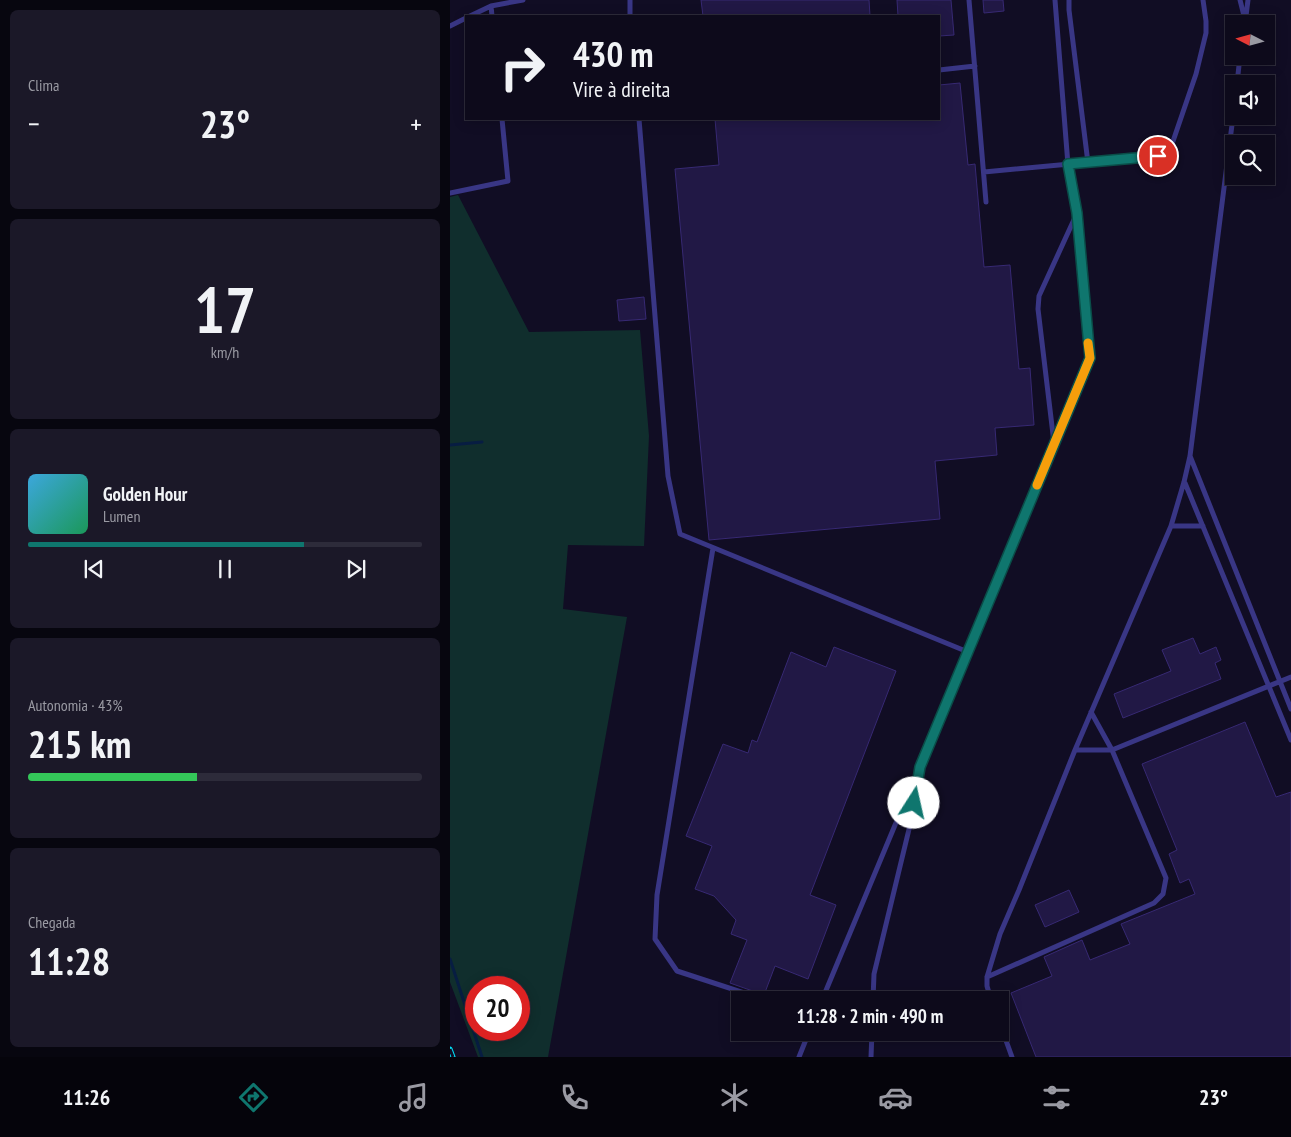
<!DOCTYPE html>
<html lang="pt">
<meta charset="utf-8">
<style>
body{margin:0;font-family:"PT Sans Narrow",sans-serif;background:#1b1828;color:#f1f3f6;height:100vh;display:flex;flex-direction:column;font-size:19px;white-space:nowrap}
*{box-sizing:border-box;margin:0}
p{font-size:16px;color:#9a9aa3}
.icon{flex:none;width:28px;height:28px;fill:none;stroke:currentColor;stroke-width:2;stroke-linecap:round;stroke-linejoin:round}
.map{position:relative;flex:1;overflow:hidden}
.sheet{display:flex;flex-direction:column;gap:10px;padding:10px;background:#07060f;width:450px}
.sheet>*{flex:none}
.banner{position:absolute;left:15px;top:15px;width:475px;height:105px;border-radius:0px;box-shadow:0 2px 12px #0003,0 0 0 1px #2d2b3a;background:#0d0a1b;color:#f1f3f6;overflow:hidden}
.needle{width:32px;rotate:276deg}
.tools{position:absolute;left:775px;top:15px;display:grid;gap:10px}
.tools a{display:grid;place-items:center;width:50px;height:50px;border-radius:0px;background:#0d0a1b;box-shadow:0 2px 12px #0003,0 0 0 1px #2d2b3a;font-size:25px}
.speed{position:absolute;left:15px;top:976px;display:flex;gap:10px;font-size:25px;font-weight:700;text-align:center}
.speed>*{display:grid;place-content:center;width:65px;height:65px;border-radius:50%;background:#0d0a1b;box-shadow:0 2px 12px #0003,0 0 0 1px #2d2b3a;line-height:1}
.speed .limit{border:8px solid #d22;background:#fff;color:#111}
.pin{position:absolute;display:grid;place-items:center;width:42px;height:42px;color:#fff;margin:-21px;border:2px solid #fff;border-radius:50%;box-shadow:0 1px 5px #0007}
.me{position:absolute;width:55px;margin:-28px;rotate:10deg;stroke-linejoin:round;filter:drop-shadow(0 0 4px #0008)}
.turn{display:flex;align-items:center;gap:18px;height:105px;padding:0 25px;font-size:22px}
.turn .icon{width:65px;height:65px;stroke-width:2.5}
.turn b{display:block;font-size:35px;line-height:42px}
.big{font-size:38px;font-weight:700;line-height:1.1}
.sheet .card{flex:1;display:flex;flex-direction:column;justify-content:center;gap:8px;min-width:0;padding:0 18px;border-radius:8px;background:#1b1828}
.sheet .dial{align-items:center;gap:0}
.dial b{font-size:65px;line-height:1}
.song{display:flex;align-items:center;gap:15px}
.cover{width:60px;height:60px;border-radius:8px;background:linear-gradient(135deg,hsl(200 70% 55%),hsl(150 70% 35%))}
.played{height:5px;border-radius:2px;background:linear-gradient(90deg,#0f766e 70%,#2d2b3a 70%)}
.keys{display:flex;justify-content:space-around;direction:ltr}
.heat{display:flex;justify-content:space-between;align-items:center;font-size:28px;direction:ltr}
.charge{height:8px;border-radius:4px;background:linear-gradient(90deg,#34c759 43%,#2d2b3a 0)}
.trip{position:absolute;left:281px;top:991px;width:278px;height:50px;border-radius:0px;background:#0d0a1b;box-shadow:0 2px 12px #0003,0 0 0 1px #2d2b3a;font-weight:700;line-height:50px;text-align:center}
.dock{display:flex;height:80px;justify-content:space-around;align-items:center;background:#05040b;color:#9a9aa3}
.dock .icon{width:35px;height:35px}
.dock .active{color:#0f766e}
.dock b{font-size:22px;color:#f1f3f6}
main{display:flex;flex:1;min-height:0}
.map>svg:first-child{display:block}
</style>
<main>
<section class="sheet">
<div class="card"><p>Clima</p>
<div class="heat"><a>−</a><b class="big">23°</b><a>+</a></div>
</div>
<div class="card dial"><b>17</b><p>km/h</p></div>
<div class="card">
<div class="song"><i class="cover"></i><div><b>Golden Hour</b><p>Lumen</p></div></div>
<div class="played"></div>
<div class="keys"><svg class="icon" aria-label="previous" viewBox="0 0 24 24"><path d="M18 5L8 12l10 7zM5 5v14"/></svg><svg class="icon" aria-label="pause" viewBox="0 0 24 24"><path d="M8 5v14M16 5v14"/></svg><svg class="icon" aria-label="next" viewBox="0 0 24 24"><path d="M6 5l10 7-10 7zM19 5v14"/></svg></div>
</div>
<div class="card"><p>Autonomia · 43%</p><b class="big">215 km</b><div class="charge"></div></div>
<div class="card"><p>Chegada</p><b class="big">11:28</b></div>
</section>
<div class="map">
<svg width="841" height="1057" viewBox="0 0 841 1057">
<rect width="100%" height="100%" fill="#110d24"/>
<path fill="#102e2d" fill-rule="evenodd" d="M8,195L79,332L190,330L199,436L194,546L118,545L113,609L177,617L98,1057H28L0,982V197ZM26,988H69V1030H26Z"/>
<g fill="none" stroke-linecap="round" stroke-linejoin="round">
<path stroke="#071d42" stroke-width="3" d="M0,445L32,442
M0,959L32,1057"/>
</g>
<path fill="#211845" stroke="#372973" d="M251,0H419L420,16H253Z
M447,0H501L504,35L489,36V16H448Z
M533,0H553L554,11L534,13Z
M510,83L518,165L525,164L534,267L560,265L569,369L580,368L584,425L545,428L547,455L485,461L490,519L259,540L225,169L269,165L265,119H489V85Z
M194,297L196,319L169,321L167,300Z
M743,638L750,654L766,647L771,660L765,663L771,679L673,718L664,694L721,671L712,650Z
M384,647L446,671L360,895L386,905L358,979L325,966L314,995L280,983L297,940L281,934L286,920L264,896L245,889L262,846L236,836L273,744L298,753L302,740L307,742L341,652L376,667Z
M795,722L826,797L841,792V1057H586L561,993L602,976L594,957L632,940L640,960L680,944L671,924L745,894L739,879L730,883L719,854L727,850L692,764Z
M619,890L629,912L595,927L585,905Z"/>
<g fill="none" stroke-linecap="round" stroke-linejoin="round">
<path stroke="#393685" stroke-width="5" d="M180,0V16
M519,0L536,202
M619,0V10L638,163
M790,0L794,16
M41,6L42,16
M20,16L41,6L73,0
M795,24L798,0
M0,26L16,18
M489,70L525,66
M787,84L790,56
M189,119L218,476L230,534L518,652
M534,172L717,155L720,150L746,74L756,33V21L753,0
M0,193L58,181L52,119
M604,443L588,309L589,296L627,213
M740,456L841,709
M735,483L841,740
M721,526H753
M263,548L207,895L205,939L227,971L316,1000
M625,750H662L841,677
M537,977L704,903L713,894L716,878L662,750L641,712
M372,1000L640,358L627,213L618,165L605,0
M423,1000L424,974L461,821L469,776
M541,1000L537,986V977L550,934L569,890L625,750L721,526L734,482L740,456L784,109
M550,1024L562,1057
M349,1057L359,1032
M421,1057L422,1032"/>
<g stroke="#00e2fa" stroke-width="5">
<path id="rail" d="M0,1049L3,1057"/>
</g>
<use href="#rail" stroke="#110d24" stroke-width="3" stroke-dasharray="9" stroke-linecap="butt"/>
</g>
<g fill="none" stroke-linecap="round" stroke-linejoin="round">
<g stroke="#0a4d48" stroke-width="12">
<path id="route" d="M464,803L470,767L640,358L627,213L618,164L708,156"/>
</g>
<use href="#route" stroke="#0f766e" stroke-width="9"/>
<path stroke="#f59e0b" stroke-width="9" d="M587,485L640,358L638,343"/>
</g>
</svg>
<div class="tools">
<a><svg class="needle" viewBox="-14 -14 28 28"><path d="M0-13l5 13h-10z" fill="#e53935"/><path d="M0 13l5-13h-10z" fill="#9a9aa3"/></svg></a>
<a><svg class="icon" aria-label="sound" viewBox="0 0 24 24"><path d="M4 9h4l5-4v14l-5-4H4zM17 9q2 3 0 6"/></svg></a>
<a><svg class="icon" aria-label="search" viewBox="0 0 24 24"><circle cx="10" cy="10" r="6"/><path d="M15 15l6 6"/></svg></a>
</div>
<div class="speed"><div class="limit">20</div></div>
<div class="pin" style="left:708px;top:156px;background:#d93025"><svg class="icon" aria-label="arrive" viewBox="0 0 24 24"><path d="M6 21V4h12l-3 4 3 4H6"/></svg></div>
<svg class="me" style="left:464px;top:803px" viewBox="-20 -20 40 40"><circle r="19" fill="#fff"/><path d="M0-13L10 11 0 6-10 11z" fill="#0f766e"/></svg>
<div class="trip">11:28 · 2 min · 490 m</div>
<div class="banner">
<div class="turn"><svg class="icon" aria-label="right" viewBox="0 0 24 24"><path d="M7 20v-9h11M14 6l5 5-5 5"/></svg><div><b>430 m</b>Vire à direita</div></div>
</div>
</div>
</main>
<nav class="dock">
<b>11:26</b>
<svg class="icon active" aria-label="directions" viewBox="0 0 24 24"><path d="M12 3l9 9-9 9-9-9zM9 14v-3h6M13 9l2 2-2 2"/></svg>
<svg class="icon" aria-label="music" viewBox="0 0 24 24"><path d="M9 18V5l10-2v13"/><circle cx="6" cy="18" r="3"/><circle cx="16" cy="16" r="3"/></svg>
<svg class="icon" aria-label="phone" viewBox="0 0 24 24"><path d="M5 4h4l2 5-3 2q2 4 5 5l2-3 5 2v4C11 20 4 13 5 4z"/></svg>
<svg class="icon" aria-label="climate" viewBox="0 0 24 24"><path d="M12 3v18M4 7l16 10M4 17L20 7"/></svg>
<svg class="icon" aria-label="car" viewBox="0 0 24 24"><path d="M5 17H2v-5l4-1 3-4h7l3 4 3 1v5h-3M9 17h6M6 11h13"/><circle cx="7" cy="17" r="2"/><circle cx="17" cy="17" r="2"/></svg>
<svg class="icon" aria-label="filters" viewBox="0 0 24 24"><path d="M4 7h16M4 17h16"/><circle cx="9" cy="7" r="2"/><circle cx="15" cy="17" r="2"/></svg>
<b>23°</b>
</nav>
